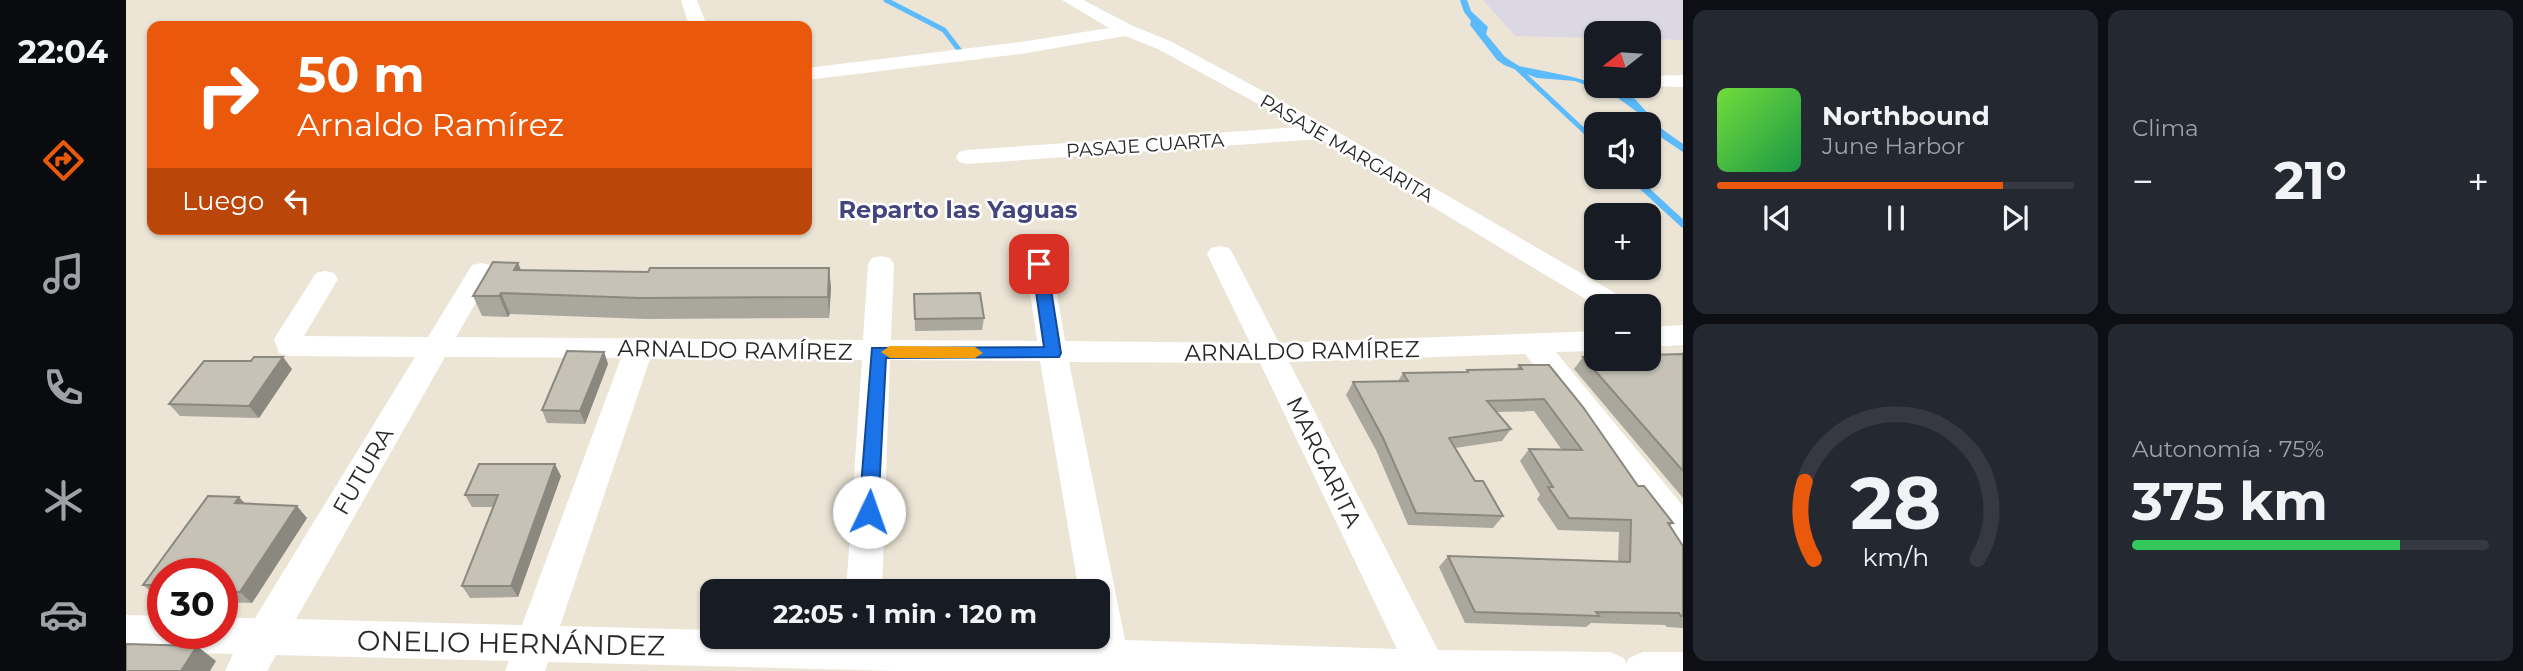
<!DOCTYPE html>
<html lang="es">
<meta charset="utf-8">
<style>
body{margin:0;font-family:Montserrat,sans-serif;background:#242831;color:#f1f3f6;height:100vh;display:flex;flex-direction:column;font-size:26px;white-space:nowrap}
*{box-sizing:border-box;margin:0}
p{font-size:23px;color:#9ea1a6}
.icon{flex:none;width:38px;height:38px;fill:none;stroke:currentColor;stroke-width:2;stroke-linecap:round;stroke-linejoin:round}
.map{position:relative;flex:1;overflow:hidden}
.side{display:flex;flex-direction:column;gap:10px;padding:10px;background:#0d0f14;width:840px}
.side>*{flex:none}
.banner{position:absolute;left:21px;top:21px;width:665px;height:214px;border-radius:14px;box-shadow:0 2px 5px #0004;background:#ea580c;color:#fff;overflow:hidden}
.needle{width:46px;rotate:253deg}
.buttons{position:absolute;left:1458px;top:21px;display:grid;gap:14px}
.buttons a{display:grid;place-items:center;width:77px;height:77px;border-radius:14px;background:#171b24;box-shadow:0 2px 5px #0004;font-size:35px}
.speed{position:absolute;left:21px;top:558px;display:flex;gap:14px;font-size:35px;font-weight:700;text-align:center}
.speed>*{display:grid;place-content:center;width:91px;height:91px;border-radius:50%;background:#171b24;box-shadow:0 2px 5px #0004;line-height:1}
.speed .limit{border:10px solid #d22;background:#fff;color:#111}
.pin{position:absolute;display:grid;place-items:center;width:60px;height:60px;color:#fff;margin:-30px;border-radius:14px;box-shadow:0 4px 10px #0006}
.me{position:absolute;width:77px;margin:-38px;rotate:3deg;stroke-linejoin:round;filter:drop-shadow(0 0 5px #0008)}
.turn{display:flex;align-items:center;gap:24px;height:147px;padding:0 35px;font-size:32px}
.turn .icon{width:91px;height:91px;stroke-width:2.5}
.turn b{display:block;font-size:49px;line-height:60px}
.then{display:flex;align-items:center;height:66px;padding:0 35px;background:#0003;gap:14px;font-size:26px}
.big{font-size:52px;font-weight:700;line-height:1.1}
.side .tile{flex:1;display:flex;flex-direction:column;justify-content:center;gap:10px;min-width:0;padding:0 24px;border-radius:14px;background:#242831}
.side .dial{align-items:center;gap:0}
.dial svg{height:182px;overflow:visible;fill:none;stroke:#363941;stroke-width:7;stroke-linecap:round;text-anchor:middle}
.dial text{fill:#f1f3f6;stroke:none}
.song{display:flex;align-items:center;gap:21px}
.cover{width:84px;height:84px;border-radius:10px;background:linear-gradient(135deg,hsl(100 70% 55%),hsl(140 70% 35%))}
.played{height:7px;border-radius:4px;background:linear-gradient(90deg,#ea580c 80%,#363941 80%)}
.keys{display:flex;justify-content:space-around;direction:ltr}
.heat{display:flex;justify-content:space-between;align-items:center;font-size:38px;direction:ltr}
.charge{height:10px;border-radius:5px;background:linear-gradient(90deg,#34c759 75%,#363941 0)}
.side .tiles{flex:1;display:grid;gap:10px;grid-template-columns:repeat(2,1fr)}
.trip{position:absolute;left:574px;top:579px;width:410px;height:70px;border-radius:14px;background:#171b24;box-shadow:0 2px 5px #0004;font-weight:700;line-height:70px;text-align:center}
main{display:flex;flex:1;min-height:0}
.tab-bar{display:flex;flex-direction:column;width:126px;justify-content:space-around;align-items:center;background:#090b0e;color:#9ea1a6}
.tab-bar .icon{width:49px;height:49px}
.tab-bar .selected{color:#ea580c}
.tab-bar b{font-size:32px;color:#f1f3f6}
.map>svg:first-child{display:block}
</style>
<main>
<nav class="tab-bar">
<b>22:04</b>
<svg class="icon selected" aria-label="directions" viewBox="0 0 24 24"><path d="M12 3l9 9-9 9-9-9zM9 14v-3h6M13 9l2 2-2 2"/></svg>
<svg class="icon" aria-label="music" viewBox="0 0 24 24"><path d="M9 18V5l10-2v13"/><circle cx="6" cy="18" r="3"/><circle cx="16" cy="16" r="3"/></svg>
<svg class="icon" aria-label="phone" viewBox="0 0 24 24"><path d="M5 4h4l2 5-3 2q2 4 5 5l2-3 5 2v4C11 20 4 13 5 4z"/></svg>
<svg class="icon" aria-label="climate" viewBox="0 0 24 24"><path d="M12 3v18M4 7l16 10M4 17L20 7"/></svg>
<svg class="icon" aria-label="car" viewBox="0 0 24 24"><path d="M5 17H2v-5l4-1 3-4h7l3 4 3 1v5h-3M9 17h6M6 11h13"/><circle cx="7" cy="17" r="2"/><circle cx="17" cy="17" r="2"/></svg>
</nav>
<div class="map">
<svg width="1557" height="671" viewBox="0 0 1557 671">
<rect width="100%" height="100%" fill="#ece5d6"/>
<path fill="#dcd8e3" d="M1357,0H1557V40L1523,39L1522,33H1470V38L1389,36Z"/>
<path fill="#5bbbfc" d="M1334,0H1341L1345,11L1362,27L1360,34L1379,57L1393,66L1447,77L1495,91L1509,99L1536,129L1557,144V152L1536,138L1514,114L1489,96L1449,81L1411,78L1378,65L1371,60L1344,25L1345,21L1338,12Z"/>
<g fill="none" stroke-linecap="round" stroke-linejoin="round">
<path stroke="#5bbbfc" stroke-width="5" d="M760,0L818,30L834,51
M1391,68L1470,142"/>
<path stroke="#5bbbfc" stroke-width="7" d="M1506,177L1557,224"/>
<path fill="#fff" fill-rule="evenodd" d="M555,0H571L581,26H563Z
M936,0H957L1007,26L1044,41L1205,128L1501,300L1505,306H1471L1194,139L841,164L833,162L830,157L833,152L841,150L1174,127L1032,49L999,36L895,54L681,80V68L895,42L983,28Z
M1557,75V87L1522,86V76Z
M1094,246L1103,248L1107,254L1153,343L1470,331V351L1430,352L1557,506V546L1545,541L1399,354L1163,362L1312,650L1484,652L1498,658L1500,664L1503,658L1517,652H1557V671H768L422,662L419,671H379L383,661L150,655L141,671H99L107,654L0,651V615L37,616V634H96V618H129L289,357L163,356L153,353L148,339L190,273L199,271L208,273L212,279L178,336L302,337L346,265L355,263L364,265L368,271L330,337L737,340L742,264L746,258L755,256L764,258L768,264L765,340L911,341L900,264L904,258L913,256L922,258L926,264L939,341L1124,343L1081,254L1085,248ZM319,357L495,358L396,625L170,619ZM524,359L736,360L720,592H756L764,360L914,361L953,592H971V637H586V630L434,626ZM943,362L1134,363L1271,649L999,640Z
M1557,325V345L1522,347V327Z"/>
</g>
<path fill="#aaa79d" d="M392,263L395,270L522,272L703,268L705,288L703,318L520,319L384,314L382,317L356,316L347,296Z
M788,294L858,318L856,330L789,331Z
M478,352L482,364L459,424L421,423L416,410Z
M1557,352V498L1448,369L1457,357L1554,354Z
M125,361L166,369L133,418L54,416L43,404Z
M1393,365L1512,486L1547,523L1544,526L1557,546V628L1541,627L1539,625L1465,623L1460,627L1339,623L1313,567L1322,556L1492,561L1493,532L1432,530L1411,499L1414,495L1394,461L1403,449L1436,450L1408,411L1371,412L1385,429L1376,441L1329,448L1349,481L1377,516L1367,528L1282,525L1250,450L1220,395L1227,382L1272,381L1277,373L1340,372L1341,370L1390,369Z
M435,476L392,597L344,598L336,586L367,507H346L339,495Z
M120,504L181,518L126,603L96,602V574H37V597L30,596L17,585Z"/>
<path fill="#8b887f" d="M392,263L400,284L388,270Z
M703,268L705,288L703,318L702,297Z
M375,293L384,314L382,317L373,296Z
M478,352L482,364L459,424L454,411Z
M157,357L166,369L133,418L123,406Z
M429,464L435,476L392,597L385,586Z
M113,497L124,509L109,503Z
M171,506L181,518L126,603L114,592Z
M71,646L90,661L84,671H55Z"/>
<path fill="#c6c2b6" stroke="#8b887f" stroke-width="2" d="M367,262L392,263L388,270L522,272L524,268H703L702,297L514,298L375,293L373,296H347Z
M854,293L858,318L789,319L788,294Z
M441,351L478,352L454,411L416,410Z
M1557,354V471L1457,357H1470V359H1522V355Z
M128,357H157L123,406L43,404L78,361H125Z
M1393,365H1423L1457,407L1512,486H1518L1547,523H1542L1557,546V616H1555L1553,613L1470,612L1473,616L1349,612L1322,556L1504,562L1505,520L1443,518L1422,487H1427L1403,449L1456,450L1418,399L1361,401L1385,429L1323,438L1349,481H1357L1377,516L1290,513L1257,438L1227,382L1282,381L1277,373L1342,372L1341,370L1396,369Z
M353,464H429L385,586H336L372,495H339Z
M82,496L113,497L109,503L171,506L114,592L96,591V574H37V585H17Z
M0,644L71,646L55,671H0Z"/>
<path fill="#1a73e8" stroke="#114b97" stroke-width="2" d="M913,259L921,264L935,353L933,357L760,358L752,512L750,517L743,520L736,517L733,512L746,348L918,347L906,264Z"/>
<path fill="#f59e0b" d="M764,346L849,347L857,353L849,358H764L755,352Z"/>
<g text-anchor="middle" stroke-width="5" stroke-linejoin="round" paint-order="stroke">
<g font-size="19" fill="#272727" stroke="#fff">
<text transform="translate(1019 145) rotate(-4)" y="7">PASAJE CUARTA</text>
<text transform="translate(1221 148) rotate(30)" y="7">PASAJE MARGARITA</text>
</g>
<g font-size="23" fill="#272727" stroke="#fff">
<text transform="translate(609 350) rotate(1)" y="8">ARNALDO RAMÍREZ</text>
<text transform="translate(1176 351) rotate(-1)" y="8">ARNALDO RAMÍREZ</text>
<text transform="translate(1198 462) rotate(64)" y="8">MARGARITA</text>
<text transform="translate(237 471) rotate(-60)" y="8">FUTURA</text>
</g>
<g font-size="24" font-weight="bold" fill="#43457c" stroke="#fff">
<text x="832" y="218">Reparto las Yaguas</text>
</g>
<g font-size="28" fill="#272727" stroke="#fff">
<text transform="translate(385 643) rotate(1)" y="10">ONELIO HERNÁNDEZ</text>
</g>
</g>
</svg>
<div class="buttons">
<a><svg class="needle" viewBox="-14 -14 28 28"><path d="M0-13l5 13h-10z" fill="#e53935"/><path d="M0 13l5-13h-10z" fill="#9ea1a6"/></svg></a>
<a><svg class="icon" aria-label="sound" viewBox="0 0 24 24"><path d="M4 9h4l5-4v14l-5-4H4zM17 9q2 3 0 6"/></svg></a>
<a>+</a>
<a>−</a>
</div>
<div class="speed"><div class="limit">30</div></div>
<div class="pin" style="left:913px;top:264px;background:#d93025"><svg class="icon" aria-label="arrive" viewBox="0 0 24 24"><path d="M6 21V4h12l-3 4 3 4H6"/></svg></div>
<svg class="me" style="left:743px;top:512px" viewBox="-20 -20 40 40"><circle r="19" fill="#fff"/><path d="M0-13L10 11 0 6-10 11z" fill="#1a73e8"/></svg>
<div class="trip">22:05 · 1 min · 120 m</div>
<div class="banner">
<div class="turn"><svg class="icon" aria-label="right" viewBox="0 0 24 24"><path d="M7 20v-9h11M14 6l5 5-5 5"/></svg><div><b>50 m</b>Arnaldo Ramírez</div></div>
<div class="then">Luego<svg class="icon" aria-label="left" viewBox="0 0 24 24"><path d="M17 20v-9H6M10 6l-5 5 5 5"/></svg></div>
</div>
</div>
<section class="side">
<div class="tiles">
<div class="tile">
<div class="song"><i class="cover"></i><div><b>Northbound</b><p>June Harbor</p></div></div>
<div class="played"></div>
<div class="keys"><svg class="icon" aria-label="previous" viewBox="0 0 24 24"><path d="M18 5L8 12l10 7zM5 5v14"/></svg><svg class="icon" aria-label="pause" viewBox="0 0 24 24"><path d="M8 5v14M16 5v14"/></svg><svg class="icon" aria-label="next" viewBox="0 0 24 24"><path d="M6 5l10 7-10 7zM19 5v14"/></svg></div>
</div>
<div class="tile"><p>Clima</p>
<div class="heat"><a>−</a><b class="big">21°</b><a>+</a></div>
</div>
<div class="tile dial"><svg viewBox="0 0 100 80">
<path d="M14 69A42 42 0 1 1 86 69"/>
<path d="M14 69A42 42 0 0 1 10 35" stroke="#ea580c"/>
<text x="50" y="56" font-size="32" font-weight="700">28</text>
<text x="50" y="72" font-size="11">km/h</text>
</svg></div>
<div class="tile"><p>Autonomía · 75%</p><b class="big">375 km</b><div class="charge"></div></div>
</div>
</section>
</main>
